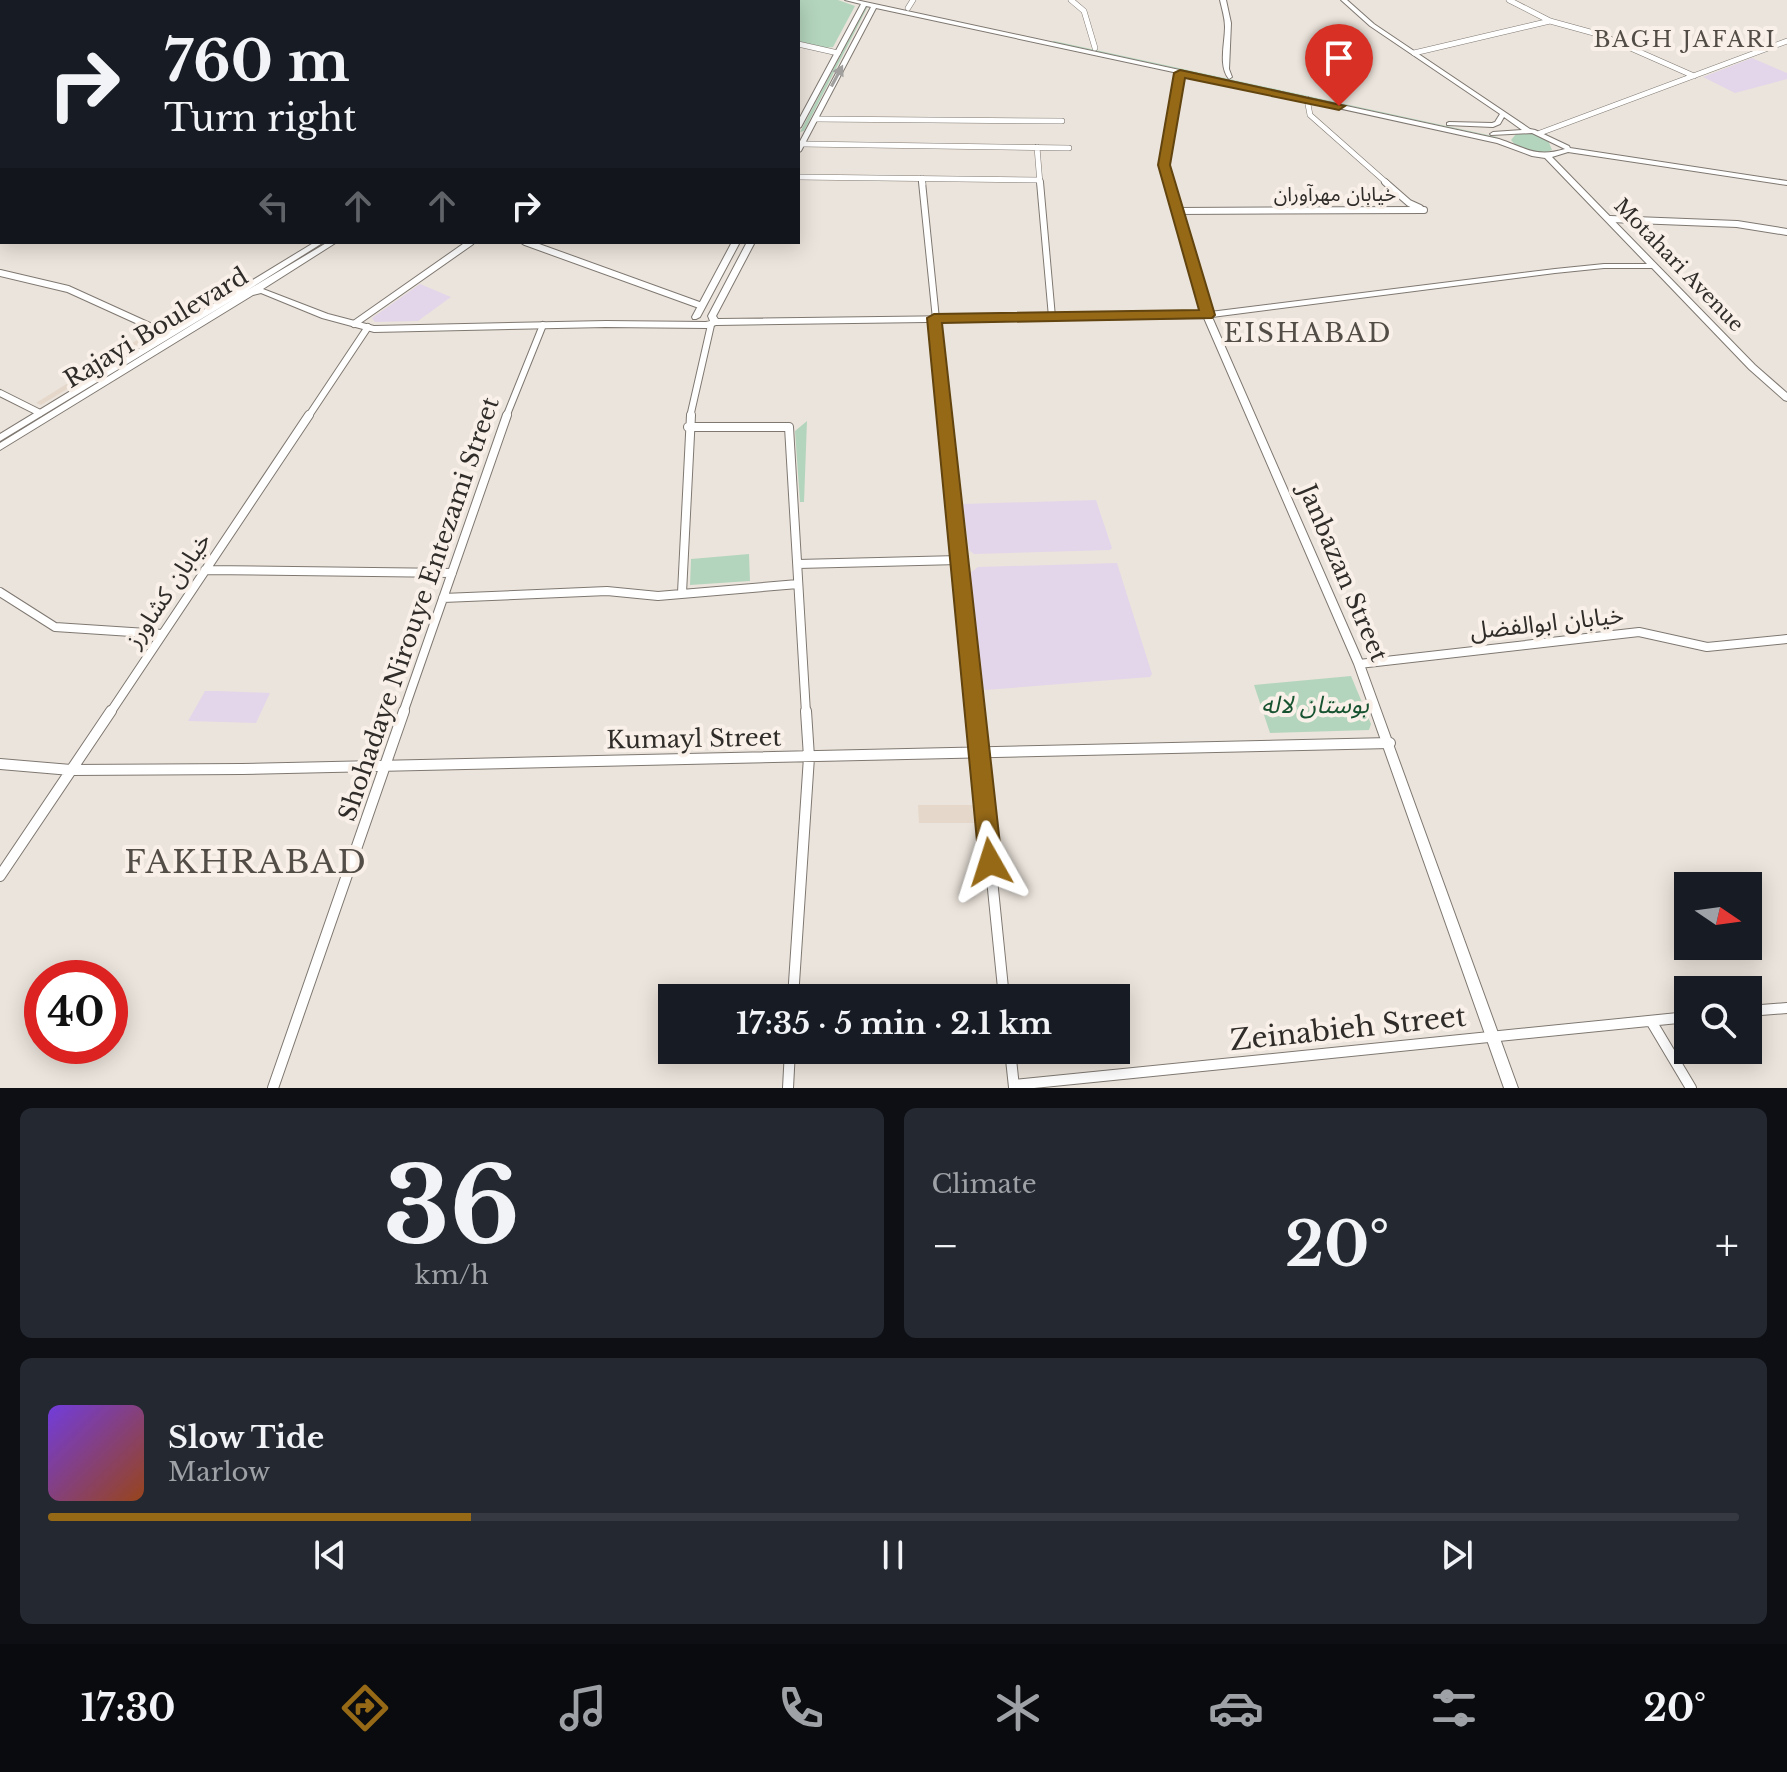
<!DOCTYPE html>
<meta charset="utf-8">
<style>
body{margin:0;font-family:"Libre Baskerville","Noto Sans Arabic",serif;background:#242831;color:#f1f3f6;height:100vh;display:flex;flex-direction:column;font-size:30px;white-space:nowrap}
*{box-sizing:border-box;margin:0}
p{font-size:26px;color:#9ea1a6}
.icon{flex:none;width:44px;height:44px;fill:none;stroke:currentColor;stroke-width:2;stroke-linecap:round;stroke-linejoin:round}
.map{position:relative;height:1088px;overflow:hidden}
.side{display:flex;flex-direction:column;gap:20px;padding:20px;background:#0d0f14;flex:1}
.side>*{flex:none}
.top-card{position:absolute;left:0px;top:0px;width:800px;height:244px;box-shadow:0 4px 20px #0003;background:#171b24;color:#f1f3f6;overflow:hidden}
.needle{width:52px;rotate:103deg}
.fabs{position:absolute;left:1674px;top:872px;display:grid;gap:16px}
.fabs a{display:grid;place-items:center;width:88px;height:88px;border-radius:0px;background:#171b24;box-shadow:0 4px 20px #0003;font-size:40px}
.speed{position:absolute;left:24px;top:960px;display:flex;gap:16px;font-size:40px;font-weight:700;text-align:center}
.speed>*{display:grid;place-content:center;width:104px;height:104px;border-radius:50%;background:#171b24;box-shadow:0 4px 20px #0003;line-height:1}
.speed .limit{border:12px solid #d22;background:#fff;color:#111}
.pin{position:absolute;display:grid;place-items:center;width:68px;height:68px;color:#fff;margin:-82px -34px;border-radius:50% 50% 50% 0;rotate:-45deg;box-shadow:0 0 8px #0007}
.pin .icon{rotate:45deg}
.me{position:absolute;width:88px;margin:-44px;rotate:354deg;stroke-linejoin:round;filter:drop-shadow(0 0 6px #0008)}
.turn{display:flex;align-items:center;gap:28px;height:168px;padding:0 32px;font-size:36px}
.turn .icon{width:104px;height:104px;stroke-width:2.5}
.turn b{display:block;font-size:56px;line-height:68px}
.lanes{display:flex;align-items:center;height:76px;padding:0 32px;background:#0003;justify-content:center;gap:40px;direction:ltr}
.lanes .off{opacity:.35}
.big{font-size:60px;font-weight:700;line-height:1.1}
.side .card{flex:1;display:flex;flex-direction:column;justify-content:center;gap:12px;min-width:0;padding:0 28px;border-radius:12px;background:#242831}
.side .dial{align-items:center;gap:0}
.dial b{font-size:104px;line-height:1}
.song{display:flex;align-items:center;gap:24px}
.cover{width:96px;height:96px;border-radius:12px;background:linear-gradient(135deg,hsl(260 70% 55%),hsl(20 70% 35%))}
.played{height:8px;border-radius:4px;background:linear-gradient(90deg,#966917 25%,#363941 25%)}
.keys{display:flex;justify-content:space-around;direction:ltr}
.heat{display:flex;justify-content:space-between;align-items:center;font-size:44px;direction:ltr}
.side .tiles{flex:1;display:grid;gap:20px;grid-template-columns:1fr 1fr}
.card:last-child{grid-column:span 2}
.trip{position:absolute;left:658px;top:984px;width:472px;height:80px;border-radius:0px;background:#171b24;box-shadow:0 4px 20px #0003;font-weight:700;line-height:80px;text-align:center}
.tabs{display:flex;height:128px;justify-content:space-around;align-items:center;background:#090b0e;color:#9ea1a6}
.tabs .icon{width:56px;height:56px}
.tabs .active{color:#966917}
.tabs b{font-size:36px;color:#f1f3f6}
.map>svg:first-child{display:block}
</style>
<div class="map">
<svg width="1787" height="1088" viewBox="0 0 1787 1088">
<rect width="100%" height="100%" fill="#ebe4dc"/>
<path fill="#e5d8cb" d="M145,335L151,338L41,405L36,403Z
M918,805H975L977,823H919Z"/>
<path fill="#e3d6ea" d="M1752,58L1787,73V79L1735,93L1703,77Z
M420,284L451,297L418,321L375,322L372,318Z
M1096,500L1112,548L1110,550L974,554L969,550L963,504Z
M1117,563L1152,674L1150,677L985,690L982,687L970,573L978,567Z
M205,691H219L270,693L256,723L188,721Z"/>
<path fill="#b4d5bd" d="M733,0H838L855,6L833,47L825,48L798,41V2H730Z
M868,6L804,131L800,132L866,7Z
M1054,41L1497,137L1498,138L1052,42Z
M1531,133L1548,140L1552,150C1540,156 1519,151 1511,140L1516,134Z
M807,421L804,502H800L795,431Z
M749,554L750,581L690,585L691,559Z
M1351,676L1371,724L1369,730L1270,733L1254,685Z"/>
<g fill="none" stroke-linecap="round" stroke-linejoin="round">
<g stroke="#7f7871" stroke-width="6">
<path id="minor-far3" d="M373,0L381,2
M388,0L396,2
M609,0L616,2
M1071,0L1084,11L1095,48
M1509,0L1550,21L1601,35L1694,76
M305,2L308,0
M362,2L365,0
M908,8L913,0
M798,44L838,53
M1414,53L1550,21
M1307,99L1310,115L1388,184
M815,119L1062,121
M1540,133L1787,41
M802,144L1069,148
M1037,147L1040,184
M798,177L1040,180
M922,178L923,184"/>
</g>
<g stroke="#7f7871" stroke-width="8">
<path id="minor-far2" d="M922,182L946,417
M1040,182L1052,317
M1385,182L1409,203L1420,208
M1176,211L1424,210
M1610,219L1737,224L1787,232
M525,242L702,306
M0,273L68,289L167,334
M354,324L471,242
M0,393L40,413
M308,417L368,327
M506,417L543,325
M690,417L711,325"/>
</g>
<g stroke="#7f7871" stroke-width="10">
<path id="minor-far1" d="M946,415L975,713
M688,427H789L806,713
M798,564L959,560
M205,570L452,573
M0,592L55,627L162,634
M682,593L691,415
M443,598L607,591L658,596L798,584
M1359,664L1639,632L1707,647L1787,639
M110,713L309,415
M403,713L507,415"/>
</g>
<g stroke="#7f7871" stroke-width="12">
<path id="minor" d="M975,711L1004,998
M0,764L71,770L242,769L1390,743
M0,876L111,711
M793,998L809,757L806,711
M1748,1011L1787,1008
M1651,1021L1691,1088
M1010,1050L1014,1087
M1014,1085L1688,1017
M273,1088L404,711
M788,1088L790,1050"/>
</g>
<g stroke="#7f7871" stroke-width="2">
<path id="major" d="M707,0H714L712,2H705Z
M716,0H722V1L717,2Z
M845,0H856L1499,139C1526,148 1536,158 1565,149L1532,133L1491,135L1490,134L1493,132L1522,130L1504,117L1500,124L1493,127L1447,125V123L1449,122L1492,123L1495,122L1500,114L1370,26L1341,0H1347L1374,24L1530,129L1535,130L1569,146L1570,148L1787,181V185L1568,152L1552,157L1755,365L1787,393V401L1784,400L1749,369L1652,268H1604L1555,273L1212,317L1364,664L1518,1088H1504L1354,664L1204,318L716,325L707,328L606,327L374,332L322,318L261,293L253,295L0,450V443L239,296L0,441V434L315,242H324L246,291L328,242H337L263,289L328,314L374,326L606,321L706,322L710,321L708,316L747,242H755L716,316L718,319L1202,313L1161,165L1166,122L1178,73L876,8L801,151L798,153V145L871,7L866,6L801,127L798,129V121L861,4ZM1183,74L1497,143L1532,156L1545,158L1647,264H1604L1555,269L1210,312L1167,165L1172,122Z
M1220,0H1226L1231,23L1229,69L1232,77L1229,79C1218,66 1225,43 1225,27C1225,18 1222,9 1220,0Z
M732,242H740L700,317L696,319H693L692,317Z"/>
</g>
<g stroke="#7f7871" stroke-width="2">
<path id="highway" d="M312,0H319L317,2H310Z
M326,0H333L331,2H324Z
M2,203V209L0,210V204Z
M2,213V219L0,220V214Z"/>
</g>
<use href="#minor-far3" stroke="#fff" stroke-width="5"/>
<use href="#minor-far2" stroke="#fff" stroke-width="6"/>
<use href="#minor-far1" stroke="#fff" stroke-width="8"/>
<use href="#minor" stroke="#fff" stroke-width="10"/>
<use href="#major" fill="#fff" fill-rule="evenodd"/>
<use href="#highway" fill="#fff" fill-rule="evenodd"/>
</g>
<defs><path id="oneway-solid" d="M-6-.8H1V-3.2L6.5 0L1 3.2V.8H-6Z" transform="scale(2)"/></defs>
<use fill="#a1a09f" href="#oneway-solid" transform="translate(837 76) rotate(-62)"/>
<path fill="#966917" stroke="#62440f" stroke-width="2" d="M1180,70L1345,106L1339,110L1185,78L1170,165L1215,315L1212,318L942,323L1002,862L998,870L990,873L982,870L979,862L927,318L934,314L1199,310L1158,165L1174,73Z"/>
<g text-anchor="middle" stroke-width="8" stroke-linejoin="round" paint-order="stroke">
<g font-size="20" fill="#2f2c29" stroke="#f9f1e9">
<text x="1335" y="201">خیابان مهرآوران</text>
<text transform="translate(1679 265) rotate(46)" y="7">Motahari Avenue</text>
</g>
<g font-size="22" letter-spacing="2" fill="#534d47" stroke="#f9f1e9">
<text x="1685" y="47">BAGH JAFARI</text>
</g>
<g font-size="24" fill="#2f2c29" stroke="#f9f1e9">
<text transform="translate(156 328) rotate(-31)" y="8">Rajayi Boulevard</text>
<text transform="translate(1343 573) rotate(67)" y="8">Janbazan Street</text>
<text transform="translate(168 590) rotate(-56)" y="8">خیابان کشاورز</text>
<text transform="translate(419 609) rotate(-71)" y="8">Shohadaye Nirouye Entezami Street</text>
<text transform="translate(1547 623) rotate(-6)" y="8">خیابان ابوالفضل</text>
<text transform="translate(694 739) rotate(-1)" y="8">Kumayl Street</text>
</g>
<g font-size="24" font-style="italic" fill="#185330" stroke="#f9f1e9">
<text x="1315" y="713">بوستان لاله</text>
</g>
<g font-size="26" letter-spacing="2" fill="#534d47" stroke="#f9f1e9">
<text x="1308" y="342">EISHABAD</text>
</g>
<g font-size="28" fill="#2f2c29" stroke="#f9f1e9">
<text transform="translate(1348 1028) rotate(-6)" y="10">Zeinabieh Street</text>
</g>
<g font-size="32" letter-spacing="2" fill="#534d47" stroke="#f9f1e9">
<text x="246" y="873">FAKHRABAD</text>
</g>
</g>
</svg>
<div class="fabs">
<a><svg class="needle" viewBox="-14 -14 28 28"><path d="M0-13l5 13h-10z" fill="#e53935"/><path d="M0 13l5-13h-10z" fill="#9ea1a6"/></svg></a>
<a><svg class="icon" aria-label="search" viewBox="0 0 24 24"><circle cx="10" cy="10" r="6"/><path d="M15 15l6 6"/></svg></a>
</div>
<div class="speed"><div class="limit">40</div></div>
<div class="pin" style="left:1339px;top:106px;background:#d93025"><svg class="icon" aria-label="arrive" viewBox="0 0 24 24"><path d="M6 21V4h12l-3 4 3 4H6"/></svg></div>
<svg class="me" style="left:990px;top:862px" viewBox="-20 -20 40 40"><path d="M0-17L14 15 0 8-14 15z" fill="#966917" stroke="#fff" stroke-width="4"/></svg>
<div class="trip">17:35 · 5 min · 2.1 km</div>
<div class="top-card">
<div class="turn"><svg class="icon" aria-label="right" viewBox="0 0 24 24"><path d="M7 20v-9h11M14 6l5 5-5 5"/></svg><div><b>760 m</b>Turn right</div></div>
<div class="lanes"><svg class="icon off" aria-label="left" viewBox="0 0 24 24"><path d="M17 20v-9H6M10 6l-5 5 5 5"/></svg><svg class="icon off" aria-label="ahead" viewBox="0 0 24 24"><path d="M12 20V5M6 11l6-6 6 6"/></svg><svg class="icon off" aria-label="ahead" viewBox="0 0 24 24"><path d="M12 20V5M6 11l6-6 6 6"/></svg><svg class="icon" aria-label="right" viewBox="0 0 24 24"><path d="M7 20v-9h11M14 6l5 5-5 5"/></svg></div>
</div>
</div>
<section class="side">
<div class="tiles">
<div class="card dial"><b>36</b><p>km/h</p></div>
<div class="card"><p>Climate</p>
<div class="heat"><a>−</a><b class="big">20°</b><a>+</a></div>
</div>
<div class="card">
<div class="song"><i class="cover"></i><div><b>Slow Tide</b><p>Marlow</p></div></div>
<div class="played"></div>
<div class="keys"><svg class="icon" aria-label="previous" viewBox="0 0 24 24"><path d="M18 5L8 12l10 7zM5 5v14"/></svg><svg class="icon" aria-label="pause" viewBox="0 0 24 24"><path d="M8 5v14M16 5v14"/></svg><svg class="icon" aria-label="next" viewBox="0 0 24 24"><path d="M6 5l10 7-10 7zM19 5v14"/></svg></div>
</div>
</div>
</section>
<nav class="tabs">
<b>17:30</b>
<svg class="icon active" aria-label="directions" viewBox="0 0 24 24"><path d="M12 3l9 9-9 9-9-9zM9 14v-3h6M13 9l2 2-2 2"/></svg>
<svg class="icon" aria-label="music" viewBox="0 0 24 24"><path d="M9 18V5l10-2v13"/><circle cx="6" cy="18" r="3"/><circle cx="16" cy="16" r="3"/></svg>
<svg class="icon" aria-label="phone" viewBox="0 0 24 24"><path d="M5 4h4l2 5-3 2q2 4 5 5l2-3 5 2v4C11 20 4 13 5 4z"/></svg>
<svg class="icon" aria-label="climate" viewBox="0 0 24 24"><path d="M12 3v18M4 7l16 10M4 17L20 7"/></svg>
<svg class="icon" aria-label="car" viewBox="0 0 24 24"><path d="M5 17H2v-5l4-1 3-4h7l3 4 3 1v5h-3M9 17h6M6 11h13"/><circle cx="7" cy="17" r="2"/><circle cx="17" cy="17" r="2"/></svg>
<svg class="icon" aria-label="filters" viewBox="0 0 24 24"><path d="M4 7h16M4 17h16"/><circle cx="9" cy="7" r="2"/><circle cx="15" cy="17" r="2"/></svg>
<b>20°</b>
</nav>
